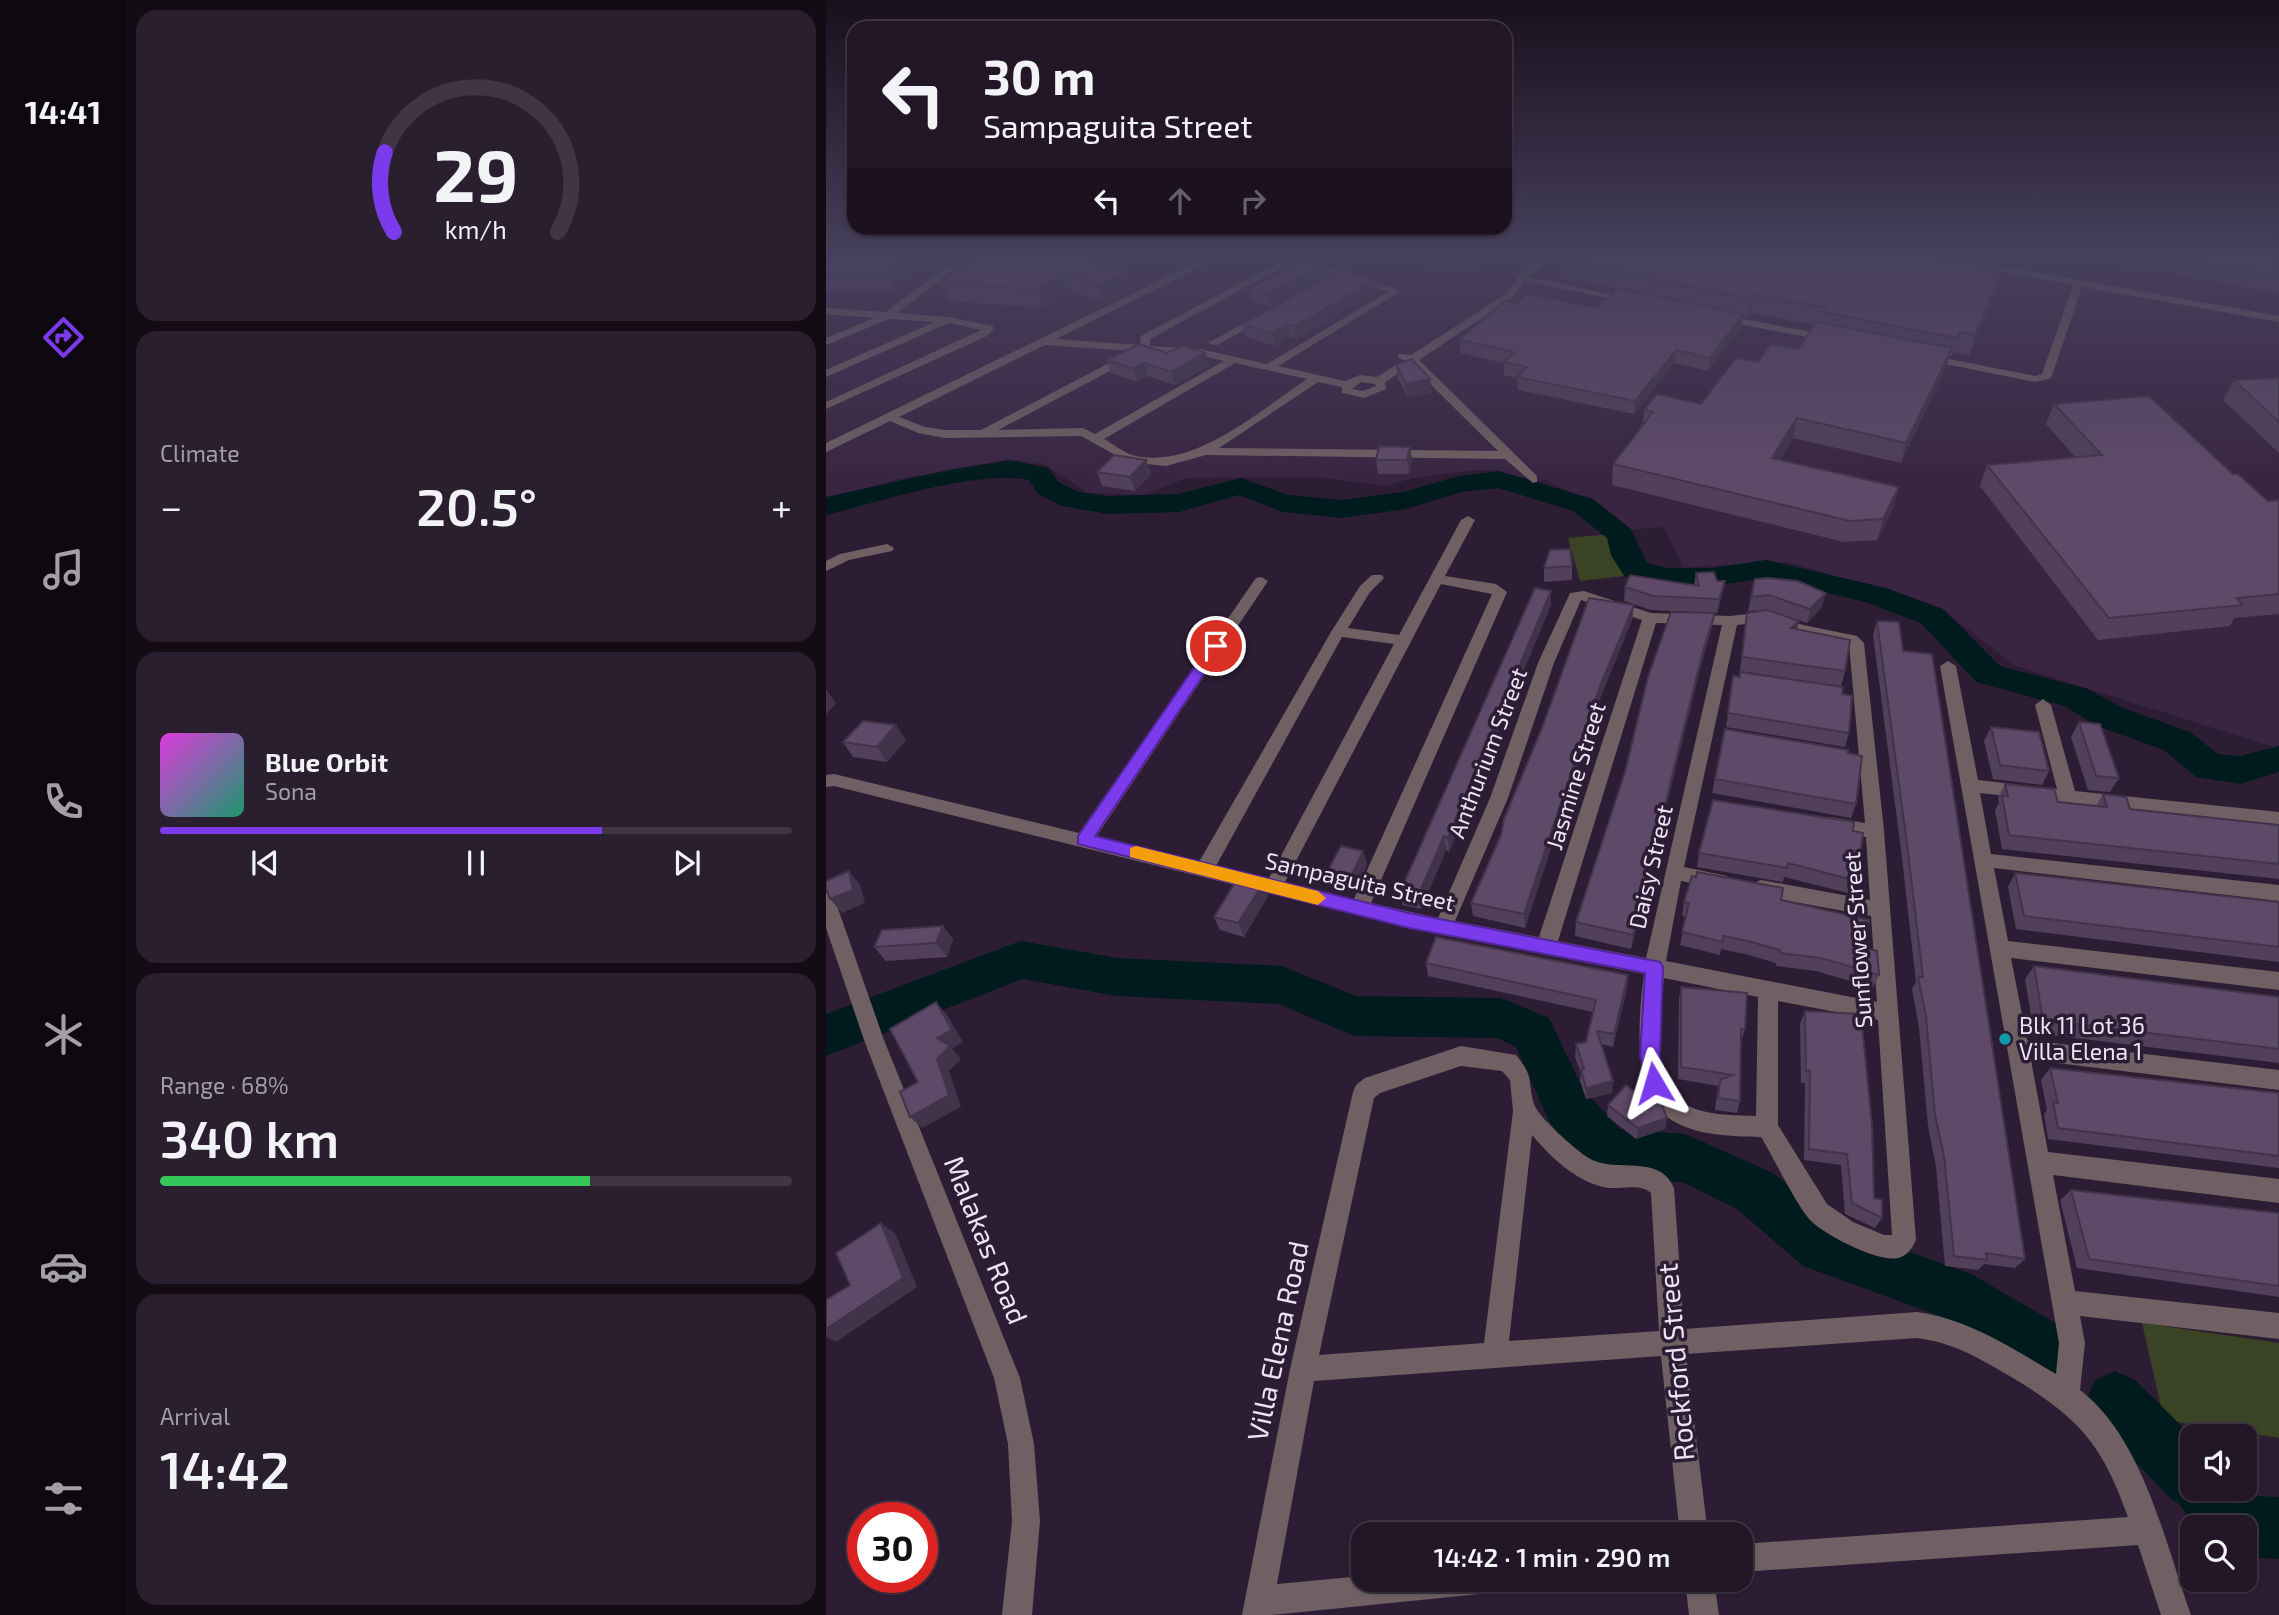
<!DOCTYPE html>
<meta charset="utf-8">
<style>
body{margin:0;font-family:"Exo 2",sans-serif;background:#2a1f2f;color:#f1f3f6;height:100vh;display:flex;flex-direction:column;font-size:26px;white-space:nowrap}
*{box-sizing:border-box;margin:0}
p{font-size:23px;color:#a29fa7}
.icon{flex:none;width:38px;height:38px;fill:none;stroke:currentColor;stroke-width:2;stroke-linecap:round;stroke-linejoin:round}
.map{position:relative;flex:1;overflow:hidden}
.sheet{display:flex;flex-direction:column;gap:10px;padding:10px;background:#130c15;width:700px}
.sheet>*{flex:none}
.hud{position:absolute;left:21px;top:21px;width:665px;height:214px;border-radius:21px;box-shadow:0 2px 5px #0004,0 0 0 2px #3f3544;background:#221627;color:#f1f3f6;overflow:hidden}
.buttons{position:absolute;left:1354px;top:1424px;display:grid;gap:14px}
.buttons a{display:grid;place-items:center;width:77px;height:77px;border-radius:14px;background:#221627;box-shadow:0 2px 5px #0004,0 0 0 2px #3f3544;font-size:35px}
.speed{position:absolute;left:21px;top:1502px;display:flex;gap:14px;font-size:35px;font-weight:700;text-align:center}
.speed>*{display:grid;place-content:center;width:91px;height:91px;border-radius:50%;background:#221627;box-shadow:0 2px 5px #0004,0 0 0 2px #3f3544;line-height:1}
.speed .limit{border:10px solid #d22;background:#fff;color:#111}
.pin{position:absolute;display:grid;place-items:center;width:60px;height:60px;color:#fff;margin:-30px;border:4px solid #fff;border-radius:50%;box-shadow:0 2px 7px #0007}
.me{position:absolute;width:77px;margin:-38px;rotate:353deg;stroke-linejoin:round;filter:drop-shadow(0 0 5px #0008)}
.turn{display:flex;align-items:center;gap:24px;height:147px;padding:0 21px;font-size:32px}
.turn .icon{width:91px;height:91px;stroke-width:2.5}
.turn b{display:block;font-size:49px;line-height:60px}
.lanes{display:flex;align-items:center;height:66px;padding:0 21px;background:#0003;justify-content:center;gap:35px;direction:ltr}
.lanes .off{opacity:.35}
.big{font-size:52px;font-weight:600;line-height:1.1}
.sheet .tile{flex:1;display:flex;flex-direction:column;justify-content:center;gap:10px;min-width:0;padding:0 24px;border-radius:21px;background:#2a1f2f}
.sheet .dial{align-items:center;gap:0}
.dial svg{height:182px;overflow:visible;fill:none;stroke:#3f3544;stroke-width:7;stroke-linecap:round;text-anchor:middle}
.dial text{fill:#f1f3f6;stroke:none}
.song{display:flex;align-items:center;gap:21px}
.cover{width:84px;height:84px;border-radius:10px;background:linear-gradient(135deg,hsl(300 70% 55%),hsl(160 70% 35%))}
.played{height:7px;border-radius:4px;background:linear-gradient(90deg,#7c3aed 70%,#3f3544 70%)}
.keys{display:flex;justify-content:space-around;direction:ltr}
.heat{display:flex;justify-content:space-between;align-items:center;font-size:38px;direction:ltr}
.charge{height:10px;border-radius:5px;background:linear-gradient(90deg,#34c759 68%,#3f3544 0)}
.trip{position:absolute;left:525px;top:1522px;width:402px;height:70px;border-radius:21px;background:#221627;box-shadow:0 2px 5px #0004,0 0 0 2px #3f3544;font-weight:600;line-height:70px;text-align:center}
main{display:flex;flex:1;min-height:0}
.tabs{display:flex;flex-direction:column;width:126px;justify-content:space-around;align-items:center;background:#0e0910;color:#a29fa7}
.tabs .icon{width:49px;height:49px}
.tabs .active{color:#7c3aed}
.tabs b{font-size:32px;color:#f1f3f6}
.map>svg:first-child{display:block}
</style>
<main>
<nav class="tabs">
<b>14:41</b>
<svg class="icon active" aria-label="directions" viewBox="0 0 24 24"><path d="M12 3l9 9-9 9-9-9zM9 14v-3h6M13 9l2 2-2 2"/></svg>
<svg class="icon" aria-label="music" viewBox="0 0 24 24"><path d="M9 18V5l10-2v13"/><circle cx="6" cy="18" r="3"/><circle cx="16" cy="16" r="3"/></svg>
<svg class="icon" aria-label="phone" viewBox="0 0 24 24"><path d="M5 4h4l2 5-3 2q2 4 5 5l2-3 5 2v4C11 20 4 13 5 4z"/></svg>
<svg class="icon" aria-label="climate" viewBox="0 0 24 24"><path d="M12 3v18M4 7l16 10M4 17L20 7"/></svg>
<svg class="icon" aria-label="car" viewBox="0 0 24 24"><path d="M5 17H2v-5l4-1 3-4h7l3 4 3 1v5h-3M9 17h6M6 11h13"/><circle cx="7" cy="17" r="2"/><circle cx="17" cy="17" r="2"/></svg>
<svg class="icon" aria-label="filters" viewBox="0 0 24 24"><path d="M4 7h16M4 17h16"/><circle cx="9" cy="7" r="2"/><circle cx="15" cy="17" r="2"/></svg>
</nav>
<section class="sheet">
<div class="tile dial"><svg viewBox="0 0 100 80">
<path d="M14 69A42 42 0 1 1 86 69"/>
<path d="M14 69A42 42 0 0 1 10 34" stroke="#7c3aed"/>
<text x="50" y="56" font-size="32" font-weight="700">29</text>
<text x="50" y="72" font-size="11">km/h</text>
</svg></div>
<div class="tile"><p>Climate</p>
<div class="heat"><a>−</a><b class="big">20.5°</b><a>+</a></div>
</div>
<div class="tile">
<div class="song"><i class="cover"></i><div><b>Blue Orbit</b><p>Sona</p></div></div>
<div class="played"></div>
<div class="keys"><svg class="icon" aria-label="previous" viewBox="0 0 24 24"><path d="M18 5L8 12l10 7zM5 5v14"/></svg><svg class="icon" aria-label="pause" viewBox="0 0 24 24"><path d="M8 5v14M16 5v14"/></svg><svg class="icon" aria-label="next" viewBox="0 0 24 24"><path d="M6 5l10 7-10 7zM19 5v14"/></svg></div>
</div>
<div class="tile"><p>Range · 68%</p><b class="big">340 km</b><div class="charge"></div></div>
<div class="tile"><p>Arrival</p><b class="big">14:42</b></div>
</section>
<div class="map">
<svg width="1453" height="1615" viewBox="0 0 1453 1615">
<rect width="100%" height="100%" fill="#2d1d34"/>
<path fill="#392542" d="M0,255H1453V745L1448,747L1190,666L1114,608L962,562L857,567L838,527L799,530L763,502L720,480L704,482L673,471L651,470L586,478L561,486L490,477L360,478L318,495L262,493L217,464L181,460L68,480L0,501Z"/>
<path fill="#3a4324" d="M785,534L798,576L754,581L742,538Z
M1316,1323L1453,1343V1438L1338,1420Z"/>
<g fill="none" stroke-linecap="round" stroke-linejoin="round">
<path fill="#001b1d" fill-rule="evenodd" d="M185,460L223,468L232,482L253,492L282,496L352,494L415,478L462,495L516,500L577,492L633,476L673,471L767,499L805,529L821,563L842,568H886L940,560L1060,588L1117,609L1174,666L1262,689L1297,708L1364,732L1392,754L1414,756L1453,746V772L1414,784L1370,777L1338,750L1271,726L1238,706L1150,682L1095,623L1039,602L940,578L886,586H842L799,577L785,555L781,538L747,511L672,488L636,492L580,509L516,518L457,512L413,495L353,512L282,514L236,506L212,494L203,480C153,469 53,502 0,515V497L123,470Z
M195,941L291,958L456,966L530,996L675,998L723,1018L757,1089L794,1129L859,1134L947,1173L1012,1226L1145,1274L1240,1329L1248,1349L1240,1369L1220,1377L1200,1369L1111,1315L977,1266L911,1209L856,1182L785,1177L767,1170L749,1155L723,1121L690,1047L671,1038L528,1036L453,1004L291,996L196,979L0,1056V1014Z
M1289,1371L1309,1380L1367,1437V1489L1419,1488L1427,1496L1453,1497V1559L1419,1557V1528H1372L1352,1503L1346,1500L1269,1420L1260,1400L1269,1380Z"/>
<path fill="#706063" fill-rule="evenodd" d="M137,255H148L71,313L122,317L167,326V330L161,336L0,409V402L155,330L123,323L0,377V370L108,322L63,319L0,345V338L48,318L0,314V308L59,312Z
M386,255H399L230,339L314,345L315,336L467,255L472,258L470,260L324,339V346L374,349L441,364L562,292L478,264V260L481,259L575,291L452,366L519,381L534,375L551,377L578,360L572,358V354L585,355L680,294L693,276L717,255H728L703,277L811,300L806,303L698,281L686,298L593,360L711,476V482L707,483L679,459L380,455L340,466L302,462L255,436L119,438L92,433L64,421L0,452V443ZM219,345L306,351L155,430H119L99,427L73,417ZM320,352L374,355L398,361L269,434L257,428L172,430ZM409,363L481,379C433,411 367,471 306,455C297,452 287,444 278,439ZM585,365L672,451L393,448L492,382L516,387V393L538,398L560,389L559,382ZM535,382L549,384L550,386L537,391L526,389Z
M1153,262L1453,316V322L1256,287L1225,378L1209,382L1094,359L1093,357L1098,354L1209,376L1216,374L1247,285L1150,267V263Z
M433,315L442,317L391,345L382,343Z
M896,315L1006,336L1011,339L1006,342L892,320V316Z
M642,516L649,520L619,576L670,584L681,592L545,903L612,918L664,798L712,663L744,593L758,591L825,613L904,616L939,612L977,625L1031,636L1038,643L1058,831L1090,1240C1086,1249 1081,1256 1072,1258C1053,1263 999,1235 985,1221C970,1205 948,1158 935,1137C904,1136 867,1136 841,1117C805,1092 813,1012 818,974L583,928L8,786L0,787V775L8,774L253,833L430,578L435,577L442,581L270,837L373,862L505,632L534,586L546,575H556L558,578L544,592L522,628L573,635L635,520ZM615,584L666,594L528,899L459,882ZM755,600L816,620L713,937L629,921L682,798L728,663ZM938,622L969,632L1023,644L1039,823L1004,817L998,819L995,824L998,829L1040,837L1044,900L935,880L928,883L926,888L928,893L935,896L1045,916L1051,1002L840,961L855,881L894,888L901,886L903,881L901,876L858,867L911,625ZM830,623L896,625L820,958L732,941ZM516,637L568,644L443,878L390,866ZM838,978L932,997L930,1116C907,1115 876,1116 856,1102C825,1080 834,1011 838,978ZM952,1001L1052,1020L1066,1235H1058L1027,1222L1001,1204L952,1125Z
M61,544L68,548L66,551L23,560L0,571V561L14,554Z
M1122,661L1130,666L1152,780L1231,789L1209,705L1217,699L1225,705L1249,791L1453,812V826L1154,793L1165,854L1453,885V901L1168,868L1182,941L1453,972V990L1185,958L1201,1040L1453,1070V1090L1205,1060L1222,1152L1453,1179V1203L1227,1175L1249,1291L1453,1313V1339L1254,1316L1259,1343L1254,1390C1317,1438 1339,1543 1365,1615H1335L1312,1545L915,1572V1544L1302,1517C1274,1437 1247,1413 1175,1371C1148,1355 1123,1342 1091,1338L860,1354L882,1535H854L835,1356L488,1381L451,1584L537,1576V1580H668L664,1590L654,1594L446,1615H416L464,1369L527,1092L530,1085L539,1078L635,1046L690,1055C709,1078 701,1080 708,1104C712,1117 749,1149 761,1157C788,1175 833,1152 848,1188L858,1329L1091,1312C1142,1319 1186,1348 1230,1374L1233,1343L1114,666ZM635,1066L676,1071L684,1080L687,1111L658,1343L493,1355L548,1098L554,1093ZM706,1135C726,1158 747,1179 777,1187C792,1191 812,1182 825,1193L833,1331L683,1341Z
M0,892L7,895L9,900L58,1040L194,1378L208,1444L214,1521L206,1615H176L186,1521L182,1444L168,1378L38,1040L0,928Z
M859,1580H888L893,1615H863Z"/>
</g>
<path fill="#523f5a" d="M3,255H121L71,292L0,291V257Z
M322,255L290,270L300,273L306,291L279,303L246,291L217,308L123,301L115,283Z
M542,255H672L645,276Z
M734,255H1099L1177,268L1172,287L1143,355L1127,352L1125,357H1123L1120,367L1075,463L967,438L954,460L1073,487L1067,508L1051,540L1018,542L786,485L787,464L817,425L818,410L875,404L932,362L972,349L989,325L925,313L922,317L917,316L916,327L882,371L848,363L808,414L692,390L691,378L678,375V363L634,353L633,340L691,303L772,308L799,291V290L737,277V268L734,267Z
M1238,255H1453V293Z
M501,263L503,276L444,306L427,301L424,289Z
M551,291L471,339L464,337L449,346L420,337L417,324Z
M341,353H379L383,366L349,385L322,376L311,382L285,373L281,360Z
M570,364L604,379L606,393L582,397L571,377Z
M1453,378V453L1397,400L1408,380Z
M1228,404L1407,474L1442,501L1453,500V614L1408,618L1404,626L1272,640L1154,486L1161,465L1250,458L1220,424Z
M320,460L325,474L309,491L276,486L271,472Z
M550,460H586L583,474H552Z
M746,566V580L718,582V568Z
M870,573L891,581H899L896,595L891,613L825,610L798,601L799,587L868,585Z
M929,579L996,607L981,623L940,610L922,611Z
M725,591V605L659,763L623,852L620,850L595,909L577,905L574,892Z
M808,605L806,620L773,701L699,928L647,916L645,903Z
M921,613L973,621L971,630L1019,671L1015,686L914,671Z
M1051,621L1077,651L1199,1259L1189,1268L1158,1264L1152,1270L1119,1266L1110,1167L1102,1126L1093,1028L1086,989L1090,982L1075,850L1047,635Z
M886,627L875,665L805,949L749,936L750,922Z
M907,676L1016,694L1023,733L1019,747L900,727Z
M1253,722L1293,778L1284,792L1262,790L1245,737Z
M1165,727L1223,771L1216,785L1167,779L1158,741Z
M899,729L1022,753L1030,804L1025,818L886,793Z
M80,740L61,762L27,757L17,742Z
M1179,784L1232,802L1270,806L1277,794L1304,809L1453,825V879L1176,849L1169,810L1173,803L1172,798Z
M1027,831L1031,881L1026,894L958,877L957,882L871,867L873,853Z
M537,851L541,865L529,891L505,885L501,872Z
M1189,873L1453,902V962L1190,929L1182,887Z
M442,896L418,937L394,930L388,917Z
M955,900L1040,948L1053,975L1047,988L990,971L950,966V963L919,954L895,949L894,955L854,945L860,917L856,916L858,902Z
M127,939L121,957L60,961L48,947Z
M600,963L802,975L801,988L787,1047L775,1044L786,1093L760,1099L754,1081L755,1073L749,1057L750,1044L760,1042L767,1012L602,976Z
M1208,966L1453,997V1063L1208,1033L1199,979Z
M855,987L919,1029L915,1041L914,1101L911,1113L889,1110L892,1086L852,1079L853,999Z
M979,1011L1056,1218L1049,1228L1019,1214L1015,1165L978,1160L979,1083H975L974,1024Z
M1224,1068L1453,1093V1168L1222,1139L1218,1114L1221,1110L1215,1080Z
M824,1103L841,1118L839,1129L810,1139L781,1116L782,1105Z
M1245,1190L1453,1213V1297L1251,1268L1234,1200Z"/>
<path fill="#42334a" d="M89,255H121L71,292L62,274Z
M277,255H322L270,279L264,261Z
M650,255H672L645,276L644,259Z
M501,263L503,276L444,306L442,294Z
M1177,268L1172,287L1143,355L1149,335Z
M240,273L246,291L217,308L210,289Z
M300,273L306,291L279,303L273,285Z
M550,279L551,291L471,339L469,326Z
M928,294L925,313L922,317L925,298Z
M917,314L916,327L882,371L884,358Z
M462,324L464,337L449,346L446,333Z
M1126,348L1120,367L1075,463L1080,443Z
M850,350L848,363L808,414L809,401Z
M379,353L383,366L349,385L345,372Z
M318,363L322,376L311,382L307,369Z
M604,379L606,393L582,397L580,384Z
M971,418L967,438L942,478L946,458Z
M584,447L586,460L583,474L581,460Z
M320,460L325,474L309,491L304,477Z
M1073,487L1067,508L1051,540L1057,519Z
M899,581L896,595L891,613L893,599Z
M725,591V605L659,763L623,852L622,838L658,749Z
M1000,593L996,607L981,623L984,609Z
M808,605L806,620L773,701L699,928L698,914L774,686Z
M889,613L886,627L875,665L805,949L807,935L877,651Z
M973,621L969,635L965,628Z
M0,689L10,703L0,715Z
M70,725L80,740L61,762L51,747Z
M618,836L620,850L595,909L592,896Z
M537,851L541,865L529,891L525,877Z
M23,871L34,885L39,903L16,913L4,899Z
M438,882L442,896L418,937L412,923Z
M117,926L127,939L121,957L110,943Z
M802,975L801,988L787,1047L788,1034Z
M110,1002L121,1015L137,1042L126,1049L135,1059L123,1071L135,1107L96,1128L84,1117L111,1059Z
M787,1081L786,1093L760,1099V1088Z
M841,1118L839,1129L810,1139L812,1128Z
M55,1223L69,1233L91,1287L10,1342L0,1337V1329Z"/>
<path fill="#5f4969" stroke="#42334a" stroke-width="2" d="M3,255H89L62,274L0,273V257Z
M151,255H277L264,261L300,273L273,285L240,273L210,289L115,283Z
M624,255H650L644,259Z
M741,255H1099L1177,268L1149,335L1133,332L1131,338L998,312L1001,308L928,294L925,298L800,275L802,272L737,259Z
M1330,255H1453V276Z
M482,257L501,263L442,294L424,289Z
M517,269L550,279L469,326L462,324L446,333L417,324Z
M791,289L917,314L884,358L850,350L809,401L691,377L701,367L678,362L688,352L633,340L679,301L691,303L701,294L772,308Z
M991,322L1126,348L1080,443L971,418L946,458L1073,487L1057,519L1024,521L787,464L827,412L818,410L831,394L875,404L910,358L932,362L945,344L972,349Z
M313,344L341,353L357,345L379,353L345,372L318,363L307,369L281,360Z
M586,359L604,379L580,384L570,364Z
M1453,378V422L1408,380Z
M1323,396L1407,474H1412L1442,501L1453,500V594L1411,598L1417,605L1283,618L1161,465L1276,455L1228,404Z
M553,446L584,447L581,460H550Z
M288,455L320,460L304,477L271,472Z
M744,549L746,566L718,568L724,550Z
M888,572L891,581H899L893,599L827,596L799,587L804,575L873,586L870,573Z
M943,578L972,581L1000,593L984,609L943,595L925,597L929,579Z
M709,588L725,591L658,749L622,838L618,836L592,896L574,892Z
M763,598L808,605L774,686L698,914L645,903L675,835L678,819L716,728Z
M941,610L973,621L965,628L1024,640L1019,671L916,657L921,613Z
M845,612L889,613L877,651L807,935L750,922L799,772L822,677Z
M1051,621L1073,622L1077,651L1106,654L1199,1259L1160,1253L1161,1260L1128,1256L1118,1156L1109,1115L1100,1016L1092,977H1097L1080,836Z
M914,672L1017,687L1016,694L1026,696L1023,733L902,713L907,676L914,677Z
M37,721L70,725L51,747L17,742Z
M1253,722L1274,724L1293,778L1270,776Z
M1165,727L1213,732L1223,771L1174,765Z
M899,729L1022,750V753L1036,756L1030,804L889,779Z
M1179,784L1228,789L1232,802L1281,807L1277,794L1300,797L1304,809L1453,825V864L1183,835L1176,796H1182Z
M887,800L1028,822L1027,831L1037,833L1031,881L962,863L961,868L873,853Z
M515,846L537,851L525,877L501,872Z
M23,871L27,890L4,899L0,888V881Z
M871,872L957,888L955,900L1043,920L1040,948L1051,951L1053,975L995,958L954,953V950L922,941L897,936V942L856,932L863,903L858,902L866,876L870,877Z
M1189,873L1453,902V947L1198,916Z
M413,876L438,882L412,923L388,917Z
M117,926L110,943L48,947L56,930Z
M610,937L802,975L788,1034L771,1031L787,1081L760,1088L755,1069H758L750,1044L760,1042L770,1000L600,963Z
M1208,966L1453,997V1049L1217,1020Z
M855,987L921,993L919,1029H915L914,1101L892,1098L894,1080L907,1075L855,1067Z
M110,1002L126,1030L111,1038L124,1046L111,1059L123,1095L84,1117L74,1092L92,1082L64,1029Z
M979,1011L1035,1014L1046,1125L1048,1198L1056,1200V1218L1026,1203L1021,1154L983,1149L984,1071H980Z
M1224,1068L1453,1093V1156L1232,1128L1227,1102L1232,1103Z
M800,1085L824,1103L834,1100L841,1118L812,1128L782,1105Z
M1245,1190L1453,1213V1286L1263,1259Z
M55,1223L77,1278L0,1329V1300L24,1285L10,1253Z"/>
<linearGradient id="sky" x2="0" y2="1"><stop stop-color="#19101d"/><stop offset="0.53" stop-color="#46405c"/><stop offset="1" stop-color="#46405c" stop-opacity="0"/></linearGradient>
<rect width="1453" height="481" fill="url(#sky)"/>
<path fill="#7c3aed" stroke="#51269a" stroke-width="2" d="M390,641L397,646L269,836L583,913L834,962L837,967L834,1056L838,1083L835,1089L828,1092L821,1089L814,1056L819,973L583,928L252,844V836L385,643Z"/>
<path fill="#f59e0b" d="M310,846L492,891L500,898L492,905L304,857V848Z"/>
<circle fill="#0f9aa8" stroke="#2d1d34" stroke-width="2.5" cx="1179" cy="1039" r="7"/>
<g text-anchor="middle" stroke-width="7" stroke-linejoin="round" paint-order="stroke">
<g font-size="23" fill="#eee3f3" stroke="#2d1d34">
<text transform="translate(662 753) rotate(-69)" y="8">Anthurium Street</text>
<text transform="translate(750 776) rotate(-73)" y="8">Jasmine Street</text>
<text transform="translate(825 867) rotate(-77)" y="8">Daisy Street</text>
<text transform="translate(534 882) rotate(13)" y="8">Sampaguita Street</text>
<text transform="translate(1032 940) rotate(-94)" y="8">Sunflower Street</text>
</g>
<g font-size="23" fill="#eee3f3" stroke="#2d1d34" text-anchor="start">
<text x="1193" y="1034">Blk 11 Lot 36<tspan x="1193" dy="26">Villa Elena 1</tspan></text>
</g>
<g font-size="28" fill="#eee3f3" stroke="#2d1d34">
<text transform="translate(160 1240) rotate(68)" y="10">Malakas Road</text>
<text transform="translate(452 1341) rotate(-78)" y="10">Villa Elena Road</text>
<text transform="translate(850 1362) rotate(-95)" y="10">Rockford Street</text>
</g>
</g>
</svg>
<div class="buttons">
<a><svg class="icon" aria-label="sound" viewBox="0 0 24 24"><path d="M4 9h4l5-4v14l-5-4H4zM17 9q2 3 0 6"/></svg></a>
<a><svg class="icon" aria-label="search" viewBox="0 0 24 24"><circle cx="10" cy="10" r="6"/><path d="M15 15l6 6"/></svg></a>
</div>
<div class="speed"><div class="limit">30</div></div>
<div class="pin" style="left:390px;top:646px;background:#d93025"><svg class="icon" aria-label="arrive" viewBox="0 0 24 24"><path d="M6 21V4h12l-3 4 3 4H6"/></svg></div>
<svg class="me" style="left:828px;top:1083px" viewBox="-20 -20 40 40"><path d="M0-17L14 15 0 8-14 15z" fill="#7c3aed" stroke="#fff" stroke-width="4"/></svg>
<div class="trip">14:42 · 1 min · 290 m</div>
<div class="hud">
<div class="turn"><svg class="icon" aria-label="left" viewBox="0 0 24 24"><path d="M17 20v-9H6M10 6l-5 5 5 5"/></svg><div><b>30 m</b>Sampaguita Street</div></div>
<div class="lanes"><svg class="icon" aria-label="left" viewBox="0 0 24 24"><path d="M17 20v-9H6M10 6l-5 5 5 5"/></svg><svg class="icon off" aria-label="ahead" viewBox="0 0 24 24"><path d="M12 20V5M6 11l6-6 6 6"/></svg><svg class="icon off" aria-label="right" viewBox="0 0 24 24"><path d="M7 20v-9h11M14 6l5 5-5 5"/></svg></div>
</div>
</div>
</main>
